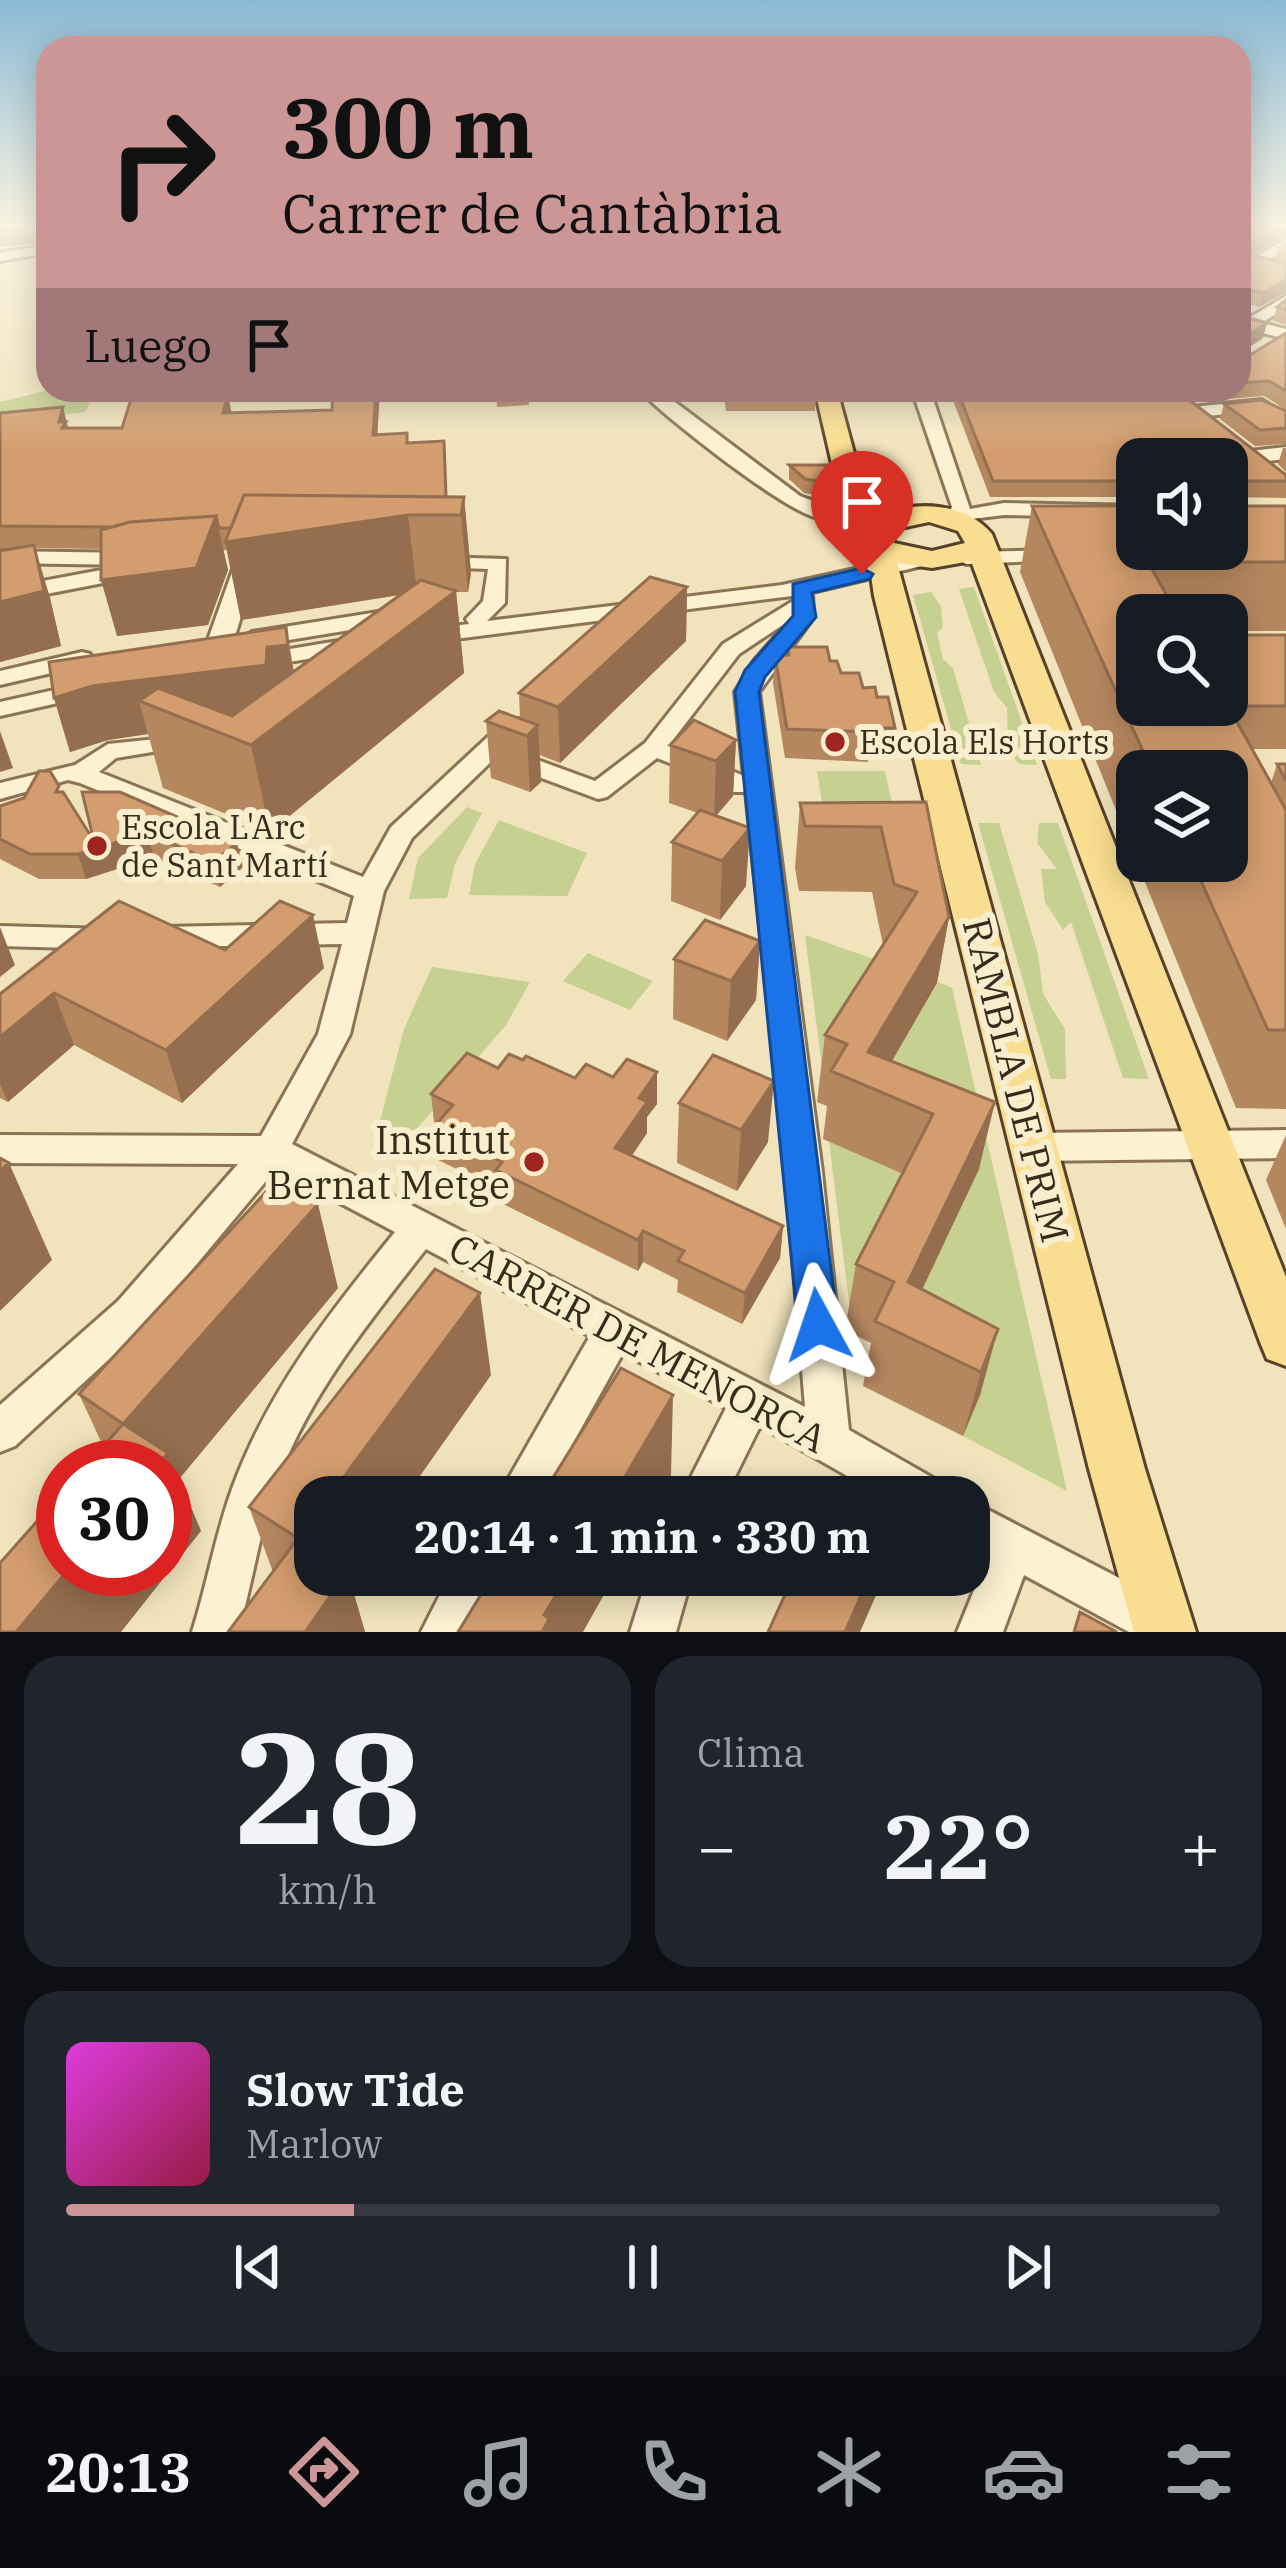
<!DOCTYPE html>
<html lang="es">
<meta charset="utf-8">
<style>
body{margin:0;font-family:"IBM Plex Serif",serif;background:#20242c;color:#f1f3f6;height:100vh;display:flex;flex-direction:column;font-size:45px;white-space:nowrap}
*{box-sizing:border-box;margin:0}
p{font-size:39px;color:#9ea1a6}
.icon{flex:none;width:66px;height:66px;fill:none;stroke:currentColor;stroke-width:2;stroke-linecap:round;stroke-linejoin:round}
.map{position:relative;height:1632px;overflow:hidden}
.sheet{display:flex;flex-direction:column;gap:24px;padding:24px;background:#0d0f14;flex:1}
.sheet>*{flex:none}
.hud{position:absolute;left:36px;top:36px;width:1215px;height:366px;border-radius:36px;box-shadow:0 6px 30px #0003;background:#cc9696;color:#111;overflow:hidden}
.tools{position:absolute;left:1116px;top:438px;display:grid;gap:24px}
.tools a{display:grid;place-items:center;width:132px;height:132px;border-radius:24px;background:#171b24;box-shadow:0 6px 30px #0003;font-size:60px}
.speed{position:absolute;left:36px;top:1440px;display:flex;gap:24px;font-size:60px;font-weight:700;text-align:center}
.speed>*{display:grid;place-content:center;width:156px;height:156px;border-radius:50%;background:#171b24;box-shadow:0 6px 30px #0003;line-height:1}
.speed .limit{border:18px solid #d22;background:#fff;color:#111}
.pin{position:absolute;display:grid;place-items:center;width:102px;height:102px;color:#fff;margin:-123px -51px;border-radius:50% 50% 50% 0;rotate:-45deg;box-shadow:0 0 12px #0007}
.pin .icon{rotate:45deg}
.me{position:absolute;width:132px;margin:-66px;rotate:355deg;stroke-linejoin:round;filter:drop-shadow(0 0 9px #0008)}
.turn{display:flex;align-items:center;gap:42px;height:252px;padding:0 48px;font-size:54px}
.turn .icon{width:156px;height:156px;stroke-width:2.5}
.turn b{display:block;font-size:84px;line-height:102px}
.then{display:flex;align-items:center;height:114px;padding:0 48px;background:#0003;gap:24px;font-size:45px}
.big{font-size:90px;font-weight:700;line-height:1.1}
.sheet .widget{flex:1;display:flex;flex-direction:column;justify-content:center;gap:18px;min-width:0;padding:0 42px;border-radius:36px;background:#20242c}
.sheet .dial{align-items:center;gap:0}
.dial b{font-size:156px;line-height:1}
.song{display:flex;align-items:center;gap:36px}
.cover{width:144px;height:144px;border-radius:18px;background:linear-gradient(135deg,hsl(300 70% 55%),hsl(340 70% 35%))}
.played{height:12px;border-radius:6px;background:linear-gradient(90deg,#cc9696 25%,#363941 25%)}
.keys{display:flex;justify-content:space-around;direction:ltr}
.heat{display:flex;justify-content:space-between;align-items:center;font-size:66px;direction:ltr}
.sheet .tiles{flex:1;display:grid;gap:24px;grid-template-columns:1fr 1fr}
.widget:last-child{grid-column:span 2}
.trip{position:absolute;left:294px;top:1476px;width:696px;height:120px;border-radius:36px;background:#171b24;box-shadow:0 6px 30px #0003;font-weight:700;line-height:120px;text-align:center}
.menu{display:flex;height:192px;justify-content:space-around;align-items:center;background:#090b0e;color:#9ea1a6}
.menu .icon{width:84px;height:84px}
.menu .active{color:#cc9696}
.menu b{font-size:54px;color:#f1f3f6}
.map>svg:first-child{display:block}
</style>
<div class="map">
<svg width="1286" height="1632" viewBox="0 0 1286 1632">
<rect width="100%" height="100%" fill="#f1e4bd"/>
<path fill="#c6d090" d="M49,390H96L85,412L0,423V402Z
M974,587L1037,765L1019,764L1008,750L1007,708L994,692L959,589Z
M931,592L941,606L943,627L937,633L943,659L953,668L981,765L961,764L913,595Z
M817,771H885L904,858H831Z
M467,807L482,813L455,864L447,898L409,899L418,858Z
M499,820L587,853L567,896L469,895L475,864Z
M978,823H999L1038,954L1043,994L1065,1029L1066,1079H1051Z
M1039,823H1058L1149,1079L1123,1078L1071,922L1063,930L1045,902L1041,869H1057L1037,843Z
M805,935L900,968L825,1091Z
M588,953L653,981L630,1010L563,981Z
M432,967L530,982L506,1025L414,1132L379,1125L404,1029Z
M938,982L952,988L1067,1491L963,1436L851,1318L829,1141L905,1175L858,1119Z"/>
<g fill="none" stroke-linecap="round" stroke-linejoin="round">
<g stroke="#8b7455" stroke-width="6">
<path id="minor" d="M1286,239V249L1263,263L1286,268V276L1243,264Z
M48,245V253L0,261V253Z
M1286,296V307L1262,323L1286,329V339L1239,327V317L1247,319Z
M639,390H659L800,496C826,508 856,502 873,513C859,523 825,522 809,515C770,499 670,421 639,390Z
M912,390H930L970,509L1004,503L1137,506V518L1004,515L947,522L944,518L952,507Z
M1262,400L1286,415V428L1258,411L1207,416L1220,428L1211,433L1183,412L1192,407Z
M1286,447V459L1250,463L1241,457L1250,451Z
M1060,550L1067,552V560L966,564L956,558L966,552Z
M0,551L134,553L144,559L134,565L142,571L139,576L0,603V589L128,565L0,563Z
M923,554L934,560L930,564L812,592L813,618L759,692L822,1172L849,1430L940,1482L946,1497H884L760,1426L725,1497H681L726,1408L623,1353L543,1497H498L590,1336L426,1249C372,1318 314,1389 281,1472C260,1523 254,1579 238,1632H192C207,1585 215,1536 232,1489C267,1392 330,1312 395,1232L276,1169L146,1325L15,1446L0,1452V1405L118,1301L238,1164L0,1163V1135L261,1136L318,1034L342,944L164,947L153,944L149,937L153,930L164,927L347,923L354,896L80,783L68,780L0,799V783L75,765L108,744L195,735L199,740L195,745L116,758L99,772L363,877L391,827L507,719H525L528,724L525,729L412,838L384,891L350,1034L292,1144L805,1407L786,1172L746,792H730L720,783L657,758L607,797L598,799L501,763L497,758L510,750L595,781L645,743L723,644L793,601L792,596L424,643L413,636L424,629L469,624L466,619L483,601L488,569L429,567L425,563L436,557L506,559L505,603L487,621L782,585ZM790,620L754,661L735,692L744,776L669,745L739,654Z
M247,555L258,561L232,646L248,656L356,638L368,645L364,650L257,667L231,665L212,654L209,637L236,561Z
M397,609L405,611V621L252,646L241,639L252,632Z
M82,652L90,654L94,659L90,664L0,685V671Z
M90,682L102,689L98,694L0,716V702Z
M0,926L108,929L119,932L123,939L119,946L108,949L0,946Z
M1286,1130V1158L1031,1161L1019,1157L1014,1147L1019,1137L1031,1133Z
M969,1500L1177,1608L1184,1624L1181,1632H1129L1024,1575L1003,1632H957L988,1556L969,1546Z
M450,1575H497L469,1632H421Z
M648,1575H692L676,1632H630Z"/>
</g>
<g stroke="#58412a" stroke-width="6">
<path id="major" d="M815,390H837L864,490L881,514C918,501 965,502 992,534L1286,1277V1366L1267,1359L1260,1342L971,561L932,568L897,563L1145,1469L1196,1632H1134L1089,1469L874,596L864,527L838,490ZM929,522L958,531L965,543L932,551L894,543L891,530Z"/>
</g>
<use href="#minor" fill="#fcf1d1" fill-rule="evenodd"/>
<use href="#major" fill="#f9dd90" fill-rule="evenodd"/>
</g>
<path fill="#b5875f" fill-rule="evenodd" d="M1239,224H1286V235L1250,255L1286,264V292L1259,307L1239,302Z
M1286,242V264L1275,261L1279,248Z
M1286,300V325L1273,321L1277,307Z
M1239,305V315L1263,338L1242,352V360L1286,333V410L1264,396L1193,402L1286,475V498L1227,497V459H1137V497H990L949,390H1239Z
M380,390L377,435L407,433L408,443L444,441L447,497H464L471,573L468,592H456L464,673L270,832L163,788L148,734L108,740L70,752L54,698L286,627L294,671L400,595L241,620L227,550H223L228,570L208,625L117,636L101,549L35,548L50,598L61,646L0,662V551L16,548H0V413L68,428H122L204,396L232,413L332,410Z
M496,390H528L529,405L497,407Z
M723,390H816L815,411H726Z
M1224,404L1286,411V444L1255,446L1220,419Z
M1283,448H1286V472L1278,464Z
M789,465L839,484L838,498L804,493L789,479Z
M1032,506L1137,549H1227L1286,506V631H1227V615H1137L1227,705V635H1286V749H1252L1271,783L1277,764H1286V1109L1236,1108L1020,572ZM1137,771H1227V861H1137Z
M687,587L686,641L560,763L540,755L541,782L530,792L491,778L486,721L520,719L519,693Z
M787,647L830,661L841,673L877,697L895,728L891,757L868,758V762L785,758L773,683L775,655H787Z
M736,740L733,796L716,816L746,886L720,920L671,901L672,842L698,813L669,803L670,745Z
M61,792L94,841L82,792L243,867L220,887L154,857L86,879H39L0,859V806Z
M926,802L949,917L937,983L892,1061L979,1169L922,1290L998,1329L980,1395L963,1436L863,1386L871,1343L845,1330L856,1264L903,1174L823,1139L827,1106L817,1102L825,1035L883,945L872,892L799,891L795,868L800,803Z
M760,941L756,1000L727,1041L673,1019L674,959Z
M225,950L324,968L182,1103L74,1045L8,1102L0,1098V994Z
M498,1068L575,1078L613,1077L657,1104L647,1117V1133L632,1156L783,1226L780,1258L742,1324L677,1292L678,1280L643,1262L638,1271L499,1202L498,1189L438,1160L431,1094Z
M679,1103L768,1142L737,1191L677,1163Z
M1286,1135V1229L1266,1180Z
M338,1288L179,1479L201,1531L103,1446L79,1394Z
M491,1375L405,1497H315L349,1577L365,1632H228L273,1572L249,1507Z"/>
<path fill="#946e4e" d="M0,224H48V242L0,247Z
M1286,224V235L1241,260L1244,247Z
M1286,280V292L1259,307L1263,293Z
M1267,323L1263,338L1239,354L1240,340Z
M376,390H380L376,455L373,435Z
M1191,390H1195L1192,403L1183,395Z
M228,395L232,415L223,413Z
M63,407L72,443L59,422Z
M464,497L471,573L468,592L461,515Z
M408,515L417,592L241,620L225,542Z
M216,516L228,570L208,625L117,636L101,580Z
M34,545L50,598L61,646L0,662V602Z
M687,587L686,641L560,763L558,707Z
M456,591L464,673L270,832L251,745Z
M286,627L297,697L205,727L139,701L148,734L108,740L70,752L54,698L92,686L267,647Z
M538,725L541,782L530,792L527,736Z
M0,731L13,768L0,772Z
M736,740L733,796L714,818L716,761Z
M750,828L746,886L720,920L722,861Z
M147,833L154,857L86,879L78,854Z
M237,843L243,867L220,887L214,862Z
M313,915L324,968L182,1103L166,1050Z
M949,917L937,983L875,1090L868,1052Z
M0,927L15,965L0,977Z
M760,941L756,1000L727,1041L731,981Z
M54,993L74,1045L8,1102L0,1084V1037Z
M657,1072V1104L647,1117V1133L615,1179V1148L639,1098Z
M774,1081L768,1142L737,1191L741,1130Z
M995,1102L979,1169L901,1334L908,1282Z
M9,1163L52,1260L0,1311V1171Z
M318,1204L338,1288L179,1479L201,1531L121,1632H16L69,1569H165V1467H143L123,1424Z
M783,1226L780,1258L742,1324L745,1293Z
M643,1231V1262L638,1271V1240Z
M480,1293L491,1375L405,1497H329Z
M998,1329L980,1395L963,1436L981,1372Z
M673,1395L671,1475L658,1497H613Z
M315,1515V1575H350L349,1577L365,1632H305L298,1538Z
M568,1575H615L583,1632H542L544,1615Z
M870,1575H881L877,1593L860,1632H845Z"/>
<path fill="#d39d6f" stroke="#946e4e" stroke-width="3" d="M1239,224H1286L1244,247L1243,253L1286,264V280L1263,293L1239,287Z
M1286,300V310L1277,307Z
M1239,304V315L1267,323L1240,340L1242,360L1286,333V391L1269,381L1239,383Z
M203,390L201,396L228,395L223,413L332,410L333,390H376L373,435L407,433V443L444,441L446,497L244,495L231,528H219L216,516L130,522L113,527L0,526V413L63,407L59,422H66L62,428H122L133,393Z
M726,390H816L817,395H726Z
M957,390H1191L1183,395L1286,475V481H1227V459H1137V481H993Z
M1261,400L1286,411V428L1260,430L1224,404Z
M789,465H832L839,484L805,479Z
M244,495L464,497L461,515H408L225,542Z
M1032,506H1121L1137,531V549H1149L1153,556L1173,549H1227V506H1286V562H1148L1178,615H1137V705L1227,704L1286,810V1030H1268L1192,861H1227V771H1152Z
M216,516L196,568L101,580V530L130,522Z
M34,545L44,591L0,602V551Z
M650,577L687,587L558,707L519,693Z
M421,580L456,591L251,745L139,701L158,688L232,716Z
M286,627L288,645L267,647L266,665L92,686L54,698L49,662Z
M1227,635H1286V706H1244L1227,677Z
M787,647H827L830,661H837L841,673H859L863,688L875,687L877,697H888L895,728H871L872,732L787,729L775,655H789Z
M499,711L538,725L527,736L486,721Z
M694,720L736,740L716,761L670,745Z
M1277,764H1286V781Z
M39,771H50L59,786L56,792H63L94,841L82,792H120L237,843L214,862L147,833L78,854H30L0,839V806L24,798Z
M926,802L949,917L868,1052L995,1102L908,1282L998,1329L981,1372L875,1321L894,1282L856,1264L933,1114L831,1071L847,1044L825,1035L917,892L894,884L881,827L805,826L800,803Z
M700,810L750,828L722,861L672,842Z
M119,901L225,950L280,901L313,915L166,1050L54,993L0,1037V994Z
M705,920L760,941L731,981L674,959Z
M467,1053L498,1068L509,1054L523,1060L526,1056L575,1078L586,1064L613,1077L627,1059L657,1072L639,1098L647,1102L615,1148L783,1226L745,1293L678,1261L684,1251L643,1231L638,1240L496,1170L502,1162L433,1128L453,1105L431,1094Z
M713,1055L774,1081L741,1130L679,1103Z
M0,1158L9,1163L0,1171Z
M276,1181L318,1204L123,1424L79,1394Z
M435,1269L480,1293L329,1497H315V1515L298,1538L249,1507Z
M621,1368L673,1395L613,1497H541Z
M123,1424L168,1453L156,1467H85Z
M837,1484L860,1497H831Z
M63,1492V1569H69L16,1632H0V1563Z
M298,1538L315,1550V1575H345L305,1632H228Z
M493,1575H568L544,1615L549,1619L542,1632H458Z
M794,1575H870L845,1632H768Z
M1080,1612L1117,1632H1074Z"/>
<linearGradient id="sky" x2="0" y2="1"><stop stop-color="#8bbad6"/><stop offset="0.5" stop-color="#f9f3e1"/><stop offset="1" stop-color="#f9f3e1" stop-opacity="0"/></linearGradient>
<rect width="1286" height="452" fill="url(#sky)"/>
<path fill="#1a73e8" stroke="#114b97" stroke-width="3" d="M862,568L873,574L870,579L812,593L816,617L765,677L759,692L838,1325L832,1337L818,1343L804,1337L798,1325L735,692L745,670L793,616V584Z"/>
<g fill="#9f2520" stroke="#f8eecd" stroke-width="4.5">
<circle cx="835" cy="742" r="12"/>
<circle cx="97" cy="846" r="12"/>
<circle cx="534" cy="1162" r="12"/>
</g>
<g text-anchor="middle" stroke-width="12" stroke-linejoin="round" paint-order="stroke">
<g font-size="33" fill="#392b1b" stroke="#f8eecd" text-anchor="start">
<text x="859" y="754">Escola Els Horts</text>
<text x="121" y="839">Escola L'Arc<tspan x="121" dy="38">de Sant Martí</tspan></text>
</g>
<g font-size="39" fill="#392b1b" stroke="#f8eecd">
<text transform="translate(1016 1080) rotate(76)" y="14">RAMBLA DE PRIM</text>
<text transform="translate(638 1343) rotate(28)" y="14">CARRER DE MENORCA</text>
</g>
<g font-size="39" fill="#392b1b" stroke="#f8eecd" text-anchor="end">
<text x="510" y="1154">Institut<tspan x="510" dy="45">Bernat Metge</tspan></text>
</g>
</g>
</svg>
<div class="tools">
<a><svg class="icon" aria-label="sound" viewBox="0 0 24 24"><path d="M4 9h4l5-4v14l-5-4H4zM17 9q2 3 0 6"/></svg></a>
<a><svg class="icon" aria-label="search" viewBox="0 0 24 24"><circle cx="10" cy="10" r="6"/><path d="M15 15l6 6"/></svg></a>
<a><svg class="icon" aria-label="layers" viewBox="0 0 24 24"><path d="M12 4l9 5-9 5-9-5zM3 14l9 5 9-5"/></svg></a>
</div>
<div class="speed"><div class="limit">30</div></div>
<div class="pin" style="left:862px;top:574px;background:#d93025"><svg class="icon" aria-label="arrive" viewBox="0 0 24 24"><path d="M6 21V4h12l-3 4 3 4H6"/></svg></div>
<svg class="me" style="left:818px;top:1325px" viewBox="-20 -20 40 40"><path d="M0-17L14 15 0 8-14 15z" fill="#1a73e8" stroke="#fff" stroke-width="4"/></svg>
<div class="trip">20:14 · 1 min · 330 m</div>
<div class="hud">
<div class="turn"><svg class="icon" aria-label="right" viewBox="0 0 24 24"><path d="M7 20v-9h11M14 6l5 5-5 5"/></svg><div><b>300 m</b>Carrer de Cantàbria</div></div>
<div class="then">Luego<svg class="icon" aria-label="arrive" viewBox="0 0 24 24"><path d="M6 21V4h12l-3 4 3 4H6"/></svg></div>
</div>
</div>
<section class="sheet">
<div class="tiles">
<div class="widget dial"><b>28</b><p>km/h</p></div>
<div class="widget"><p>Clima</p>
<div class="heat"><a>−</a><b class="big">22°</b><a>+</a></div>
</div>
<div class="widget">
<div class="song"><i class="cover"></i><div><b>Slow Tide</b><p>Marlow</p></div></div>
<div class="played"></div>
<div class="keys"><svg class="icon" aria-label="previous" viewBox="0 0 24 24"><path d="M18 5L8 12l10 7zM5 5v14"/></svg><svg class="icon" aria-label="pause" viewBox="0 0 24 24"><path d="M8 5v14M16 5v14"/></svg><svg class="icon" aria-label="next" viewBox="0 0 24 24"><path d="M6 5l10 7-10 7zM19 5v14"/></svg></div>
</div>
</div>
</section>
<nav class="menu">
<b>20:13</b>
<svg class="icon active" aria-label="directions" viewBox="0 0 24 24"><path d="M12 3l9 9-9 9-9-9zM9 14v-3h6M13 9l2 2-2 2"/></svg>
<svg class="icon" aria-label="music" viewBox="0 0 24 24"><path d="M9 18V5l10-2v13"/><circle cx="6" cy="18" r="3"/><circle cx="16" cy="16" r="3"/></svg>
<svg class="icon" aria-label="phone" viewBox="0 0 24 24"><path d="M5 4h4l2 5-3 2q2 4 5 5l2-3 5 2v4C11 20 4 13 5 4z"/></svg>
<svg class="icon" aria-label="climate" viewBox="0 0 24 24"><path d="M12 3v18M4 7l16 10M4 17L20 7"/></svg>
<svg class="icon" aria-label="car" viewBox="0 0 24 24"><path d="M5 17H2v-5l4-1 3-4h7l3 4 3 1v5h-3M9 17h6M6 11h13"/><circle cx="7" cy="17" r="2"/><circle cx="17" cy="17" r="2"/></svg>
<svg class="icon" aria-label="filters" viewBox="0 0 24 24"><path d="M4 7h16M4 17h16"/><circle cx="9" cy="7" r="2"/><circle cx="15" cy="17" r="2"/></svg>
</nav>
